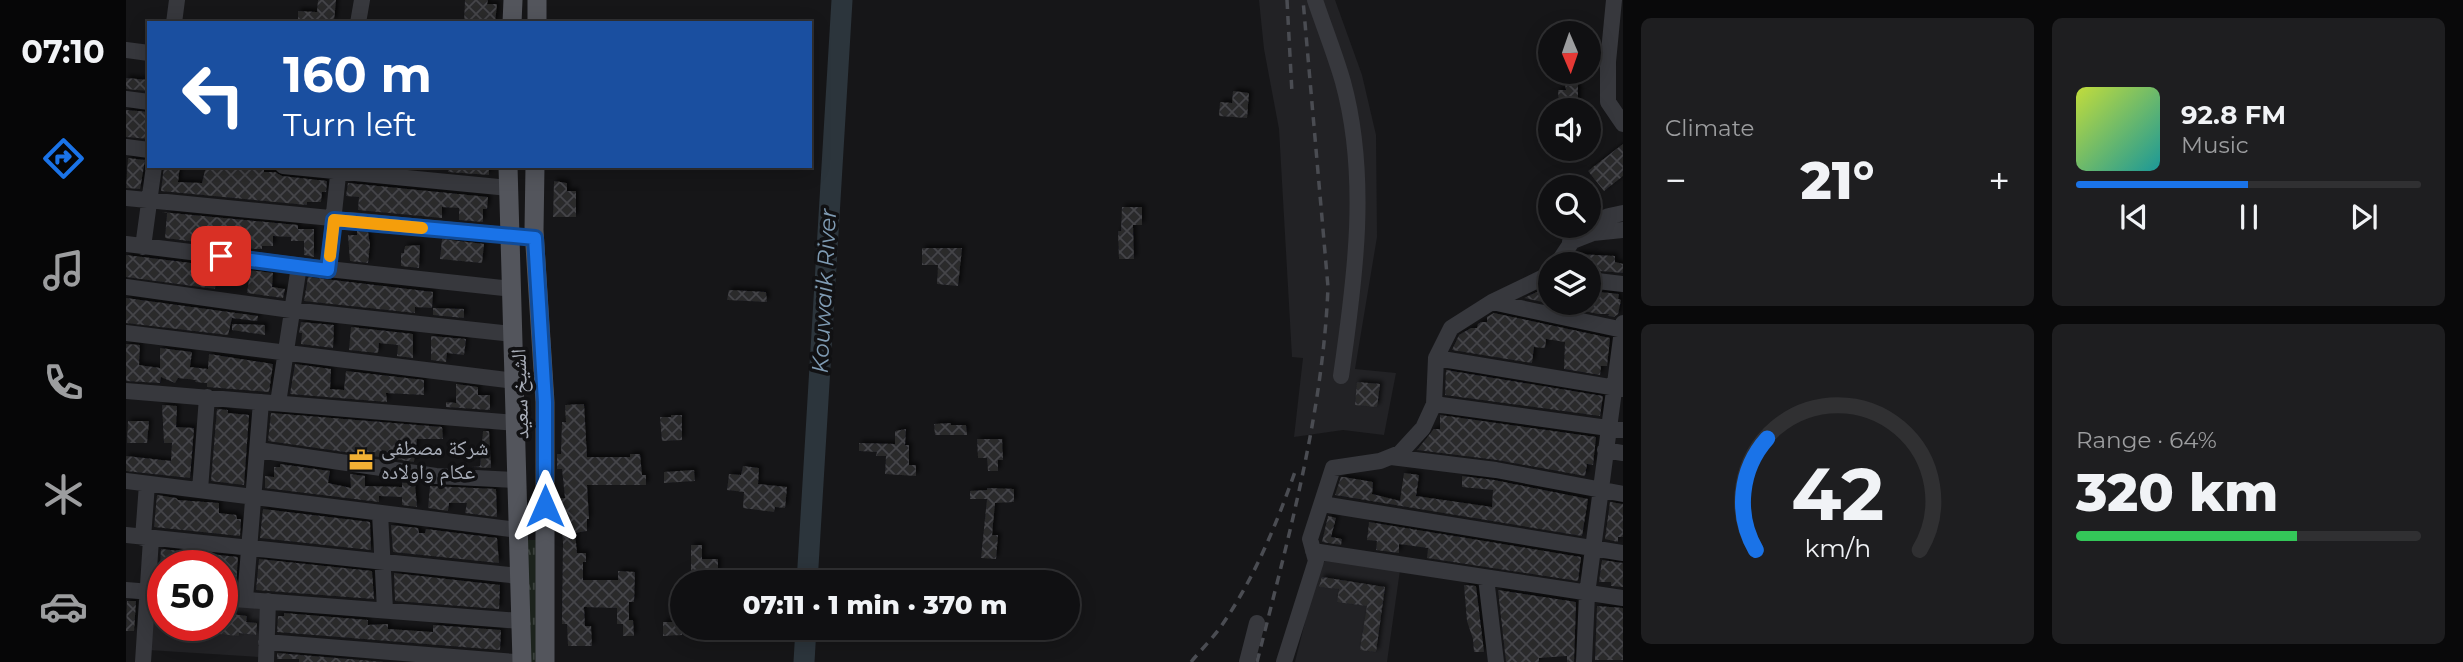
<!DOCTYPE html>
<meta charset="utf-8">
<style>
body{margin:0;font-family:Montserrat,"Noto Naskh Arabic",sans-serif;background:#1e1e20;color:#f1f3f6;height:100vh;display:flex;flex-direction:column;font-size:26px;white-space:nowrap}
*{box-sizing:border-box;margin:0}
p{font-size:23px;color:#9c9d9f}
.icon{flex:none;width:38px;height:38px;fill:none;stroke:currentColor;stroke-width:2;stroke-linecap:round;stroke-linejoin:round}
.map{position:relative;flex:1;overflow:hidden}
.sheet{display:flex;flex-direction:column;gap:18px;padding:18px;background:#09090a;width:840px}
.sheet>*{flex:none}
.top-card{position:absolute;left:21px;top:21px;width:665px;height:147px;border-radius:0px;box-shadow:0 4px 18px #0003,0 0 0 2px #303032;background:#1a4fa0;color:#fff;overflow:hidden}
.needle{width:46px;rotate:178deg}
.fabs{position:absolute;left:1412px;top:21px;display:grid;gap:14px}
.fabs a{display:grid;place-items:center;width:63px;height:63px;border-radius:50%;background:#101012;box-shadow:0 4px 18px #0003,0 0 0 2px #303032;font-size:35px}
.speed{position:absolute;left:21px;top:550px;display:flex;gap:14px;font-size:35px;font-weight:700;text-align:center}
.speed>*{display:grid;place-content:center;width:91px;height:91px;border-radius:50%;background:#101012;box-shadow:0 4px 18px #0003,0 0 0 2px #303032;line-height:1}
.speed .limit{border:10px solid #d22;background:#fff;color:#111}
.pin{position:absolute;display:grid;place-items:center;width:60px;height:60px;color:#fff;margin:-30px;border-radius:14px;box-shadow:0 4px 10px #0006}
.me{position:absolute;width:77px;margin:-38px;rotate:0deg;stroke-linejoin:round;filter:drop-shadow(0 0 5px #0008)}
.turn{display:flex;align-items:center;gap:24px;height:147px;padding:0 21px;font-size:32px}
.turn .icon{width:91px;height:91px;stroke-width:2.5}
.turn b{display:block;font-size:49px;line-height:60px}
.big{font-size:52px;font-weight:800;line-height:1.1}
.sheet .widget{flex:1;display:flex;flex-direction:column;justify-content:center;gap:10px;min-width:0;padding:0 24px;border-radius:10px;background:#1e1e20}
.sheet .dial{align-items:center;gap:0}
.dial svg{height:182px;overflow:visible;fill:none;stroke:#303032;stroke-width:7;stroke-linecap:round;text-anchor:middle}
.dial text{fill:#f1f3f6;stroke:none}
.song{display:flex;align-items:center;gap:21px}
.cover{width:84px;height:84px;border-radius:10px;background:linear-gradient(135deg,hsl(70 70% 55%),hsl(180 70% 35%))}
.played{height:7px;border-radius:4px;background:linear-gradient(90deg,#1a73e8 50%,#303032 50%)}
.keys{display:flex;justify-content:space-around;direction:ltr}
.heat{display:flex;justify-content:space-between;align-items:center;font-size:38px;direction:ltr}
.charge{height:10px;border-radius:5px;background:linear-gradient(90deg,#34c759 64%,#303032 0)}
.sheet .tiles{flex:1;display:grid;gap:18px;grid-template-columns:repeat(2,1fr)}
.trip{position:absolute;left:544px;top:570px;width:410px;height:70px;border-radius:35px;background:#101012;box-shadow:0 4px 18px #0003,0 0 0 2px #303032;font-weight:800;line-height:70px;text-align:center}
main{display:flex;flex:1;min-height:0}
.dock{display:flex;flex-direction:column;width:126px;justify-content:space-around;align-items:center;background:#060607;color:#9c9d9f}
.dock .icon{width:49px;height:49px}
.dock .on{color:#1a73e8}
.dock b{font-size:32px;color:#f1f3f6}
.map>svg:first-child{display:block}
</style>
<main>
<nav class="dock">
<b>07:10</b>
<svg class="icon on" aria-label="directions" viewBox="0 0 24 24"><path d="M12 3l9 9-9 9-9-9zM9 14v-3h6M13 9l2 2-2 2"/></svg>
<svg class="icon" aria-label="music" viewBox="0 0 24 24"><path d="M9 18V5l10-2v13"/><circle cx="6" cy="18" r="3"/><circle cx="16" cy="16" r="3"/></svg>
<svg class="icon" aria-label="phone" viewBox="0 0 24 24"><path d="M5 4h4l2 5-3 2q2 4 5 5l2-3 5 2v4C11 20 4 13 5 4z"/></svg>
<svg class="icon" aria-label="climate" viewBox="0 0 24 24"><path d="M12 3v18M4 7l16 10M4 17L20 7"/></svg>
<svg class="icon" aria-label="car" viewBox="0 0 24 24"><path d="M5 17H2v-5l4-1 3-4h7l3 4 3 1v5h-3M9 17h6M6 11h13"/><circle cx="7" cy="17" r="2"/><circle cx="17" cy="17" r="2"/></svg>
</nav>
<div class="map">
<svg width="1497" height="662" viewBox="0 0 1497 662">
<defs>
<pattern id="grass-tufts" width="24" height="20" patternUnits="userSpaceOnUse" patternTransform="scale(1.75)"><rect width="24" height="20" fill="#1c231d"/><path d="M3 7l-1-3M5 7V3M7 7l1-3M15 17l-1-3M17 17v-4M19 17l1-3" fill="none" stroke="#3a403c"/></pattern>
<pattern id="building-cross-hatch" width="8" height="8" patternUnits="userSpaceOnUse" patternTransform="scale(1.75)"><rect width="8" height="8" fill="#29292c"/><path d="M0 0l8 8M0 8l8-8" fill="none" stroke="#454548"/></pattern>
<filter id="shadow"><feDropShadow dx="3" dy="-3" stdDeviation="2" flood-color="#0009"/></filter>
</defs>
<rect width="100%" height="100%" fill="#161618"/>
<path fill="#222225" d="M1133,0H1209L1236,75L1250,135L1251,237L1229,369L1270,373L1258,435L1217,430L1168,437L1177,358L1166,357L1153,129L1138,49Z
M1200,558L1274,570L1261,662H1169L1190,578Z
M25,597H37V625H96V601L137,604L134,657L22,650Z"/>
<path fill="url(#grass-tufts)" d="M398,540H410L412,662H401Z"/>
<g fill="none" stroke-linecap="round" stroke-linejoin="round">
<path stroke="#2c353c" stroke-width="21" d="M681,583L716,0
M678,662L680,628"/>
</g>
<path fill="url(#building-cross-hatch)" filter="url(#shadow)" d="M192,0H210L208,21L172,23V11L191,12Z
M339,0H362L361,4H371L369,23H338Z
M0,78L23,80V91L0,89Z
M1439,84H1452V107L1433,108L1432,90H1440Z
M1107,91L1123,93L1121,118L1093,116L1094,102L1106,103Z
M0,110L23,112V139L0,137Z
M1497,144V176L1478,191L1462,171Z
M2,158L19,160L14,189L0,188Z
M38,166H54L52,182L76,183L80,166H138V172H149L156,176L201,181L200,192H196L195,202H181V205L35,191Z
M323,166H363V175L322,172Z
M428,181L441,183V191H450V217H427Z
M222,183L362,197L361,209H357V222L333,220V208L316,207V218L232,210L233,197L220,196Z
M996,207H1016V225H1007L1008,259H993L992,231H995Z
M35,212L172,225V229H188V257L178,255V241H165V237L147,236V246H136V249H129L121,248V242H113V235H95L94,245L39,238L41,213Z
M231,231L242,232L244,244L242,263L224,261L222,235H231Z
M316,239L358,244L356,263L314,259Z
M294,245L293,268L275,266V253H278L279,246Z
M796,248H836L832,286L811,284L812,265H796Z
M1451,254L1489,256V262L1497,264V273L1463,270V264H1443Z
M0,255L147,273L146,287L159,289L157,298L121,293L123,280L114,279L90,276L89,289L0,277Z
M182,277L307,292L306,308L289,307V313L178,301Z
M1424,287V303H1463V291L1493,294L1492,299L1495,300L1492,314L1488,317L1482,316L1483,314H1472L1398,298L1419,288V295Z
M603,290L640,292L641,302L601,300Z
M0,298L132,316L131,321L106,318L102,335L0,323Z
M307,308L338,309V318L307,315Z
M1368,313L1484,338L1481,366H1475L1474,375L1438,369L1439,342L1420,339L1419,348L1408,347L1406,363L1326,350L1333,335L1345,328H1351L1352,324L1355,322H1361V317Z
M175,322L208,325L207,348L175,344L176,333H173Z
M106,324L139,325V335L106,330Z
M225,327L287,334V358L271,356L272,345L253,343L252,353L223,350Z
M305,336L340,339L338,355L321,353L320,362L305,360Z
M0,344L14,345L13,365L34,368V348L66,352L64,367L82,369L83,354L147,364L143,392L81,387V383L69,382L70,380L52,378L49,383L35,377L34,383L0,381Z
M169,364L205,369L204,389L218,390L220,371L298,380V395L260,393L261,402L164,394Z
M1320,370L1477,396L1474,416L1319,395Z
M1231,382L1254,384L1251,407L1229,405Z
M330,384L352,387V395H364V410L320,407V402L330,403Z
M458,404L461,457H504V454H514L516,475H520V485H461L463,519H461V531L449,533L451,553H460V562H457V580H492V571L509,572L508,602H503V620H507L508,636H497V624H491V608L458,607L459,626H465L466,646H442L441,624H436L437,543L433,498H439L436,469H431V454H435L436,422H440L439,405Z
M36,405L51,406L50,427L68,428L64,478L0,471V456L45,461L46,443H38Z
M91,409L102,410V413L123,415L118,485L85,481Z
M145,413L316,427L317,439H291L288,462L142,441Z
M545,415H556V440L536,441L534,417H545Z
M1314,415L1470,437L1467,465L1461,464L1459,476L1371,460L1291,450L1308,429H1314Z
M2,421H23L21,443H1Z
M825,423V425H840L841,435H809L808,424Z
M780,429L779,445H783V465H790V476L759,474L760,456H750L751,452L733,451V443L769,444V431Z
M357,431H363L365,468L346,467L354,466Z
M851,439H876L877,460H872V471H862L861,458H852Z
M154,464L204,471L202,483L225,488L224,474L239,476V486L276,487V482L289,484L291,507L276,505V497L253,496V502L139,488V476L148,477V467H154Z
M617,466L633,468L632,484L661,487L659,508L649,507L648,512L617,508L618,492L601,490L603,474L615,475Z
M568,470L569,481L538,483V472Z
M1278,473L1293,475L1290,496L1366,507L1367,490L1336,487V476L1368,480L1462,499L1456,536L1209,495L1215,477H1218L1247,482L1246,494L1274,501Z
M304,486L370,489L371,517L339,513L341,503H323L322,511L302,508Z
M861,488L888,489V502L869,503L866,535H872L870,559L855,558L861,499H844V491L861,490Z
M31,495L50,498L52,500L93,503V513L110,515L111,519H115L114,536L28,527Z
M1484,502L1497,504V537H1492V542L1479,539Z
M137,509L244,522L245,550L134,538Z
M1202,516L1210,518L1205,537L1216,539L1215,545L1196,542Z
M1243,522L1455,557L1452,581L1301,558L1302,548L1273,544V553L1250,550L1251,541L1241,540Z
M265,525L292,528L293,533H299L300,529L371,538L373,563L267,552Z
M565,545H576V559H592V573L565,572Z
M35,549L112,557L110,585L96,584V565H34Z
M133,559L246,571L248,599L130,590Z
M1476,560L1497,563V587L1485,586V582H1473Z
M268,573L374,585L373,609L269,601Z
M1196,577L1259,587L1250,652L1234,650L1241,606L1211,602L1213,589L1193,587Z
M1338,585L1350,586L1358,652H1348L1347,639L1341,621Z
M1372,590L1450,602L1448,662H1441V656L1413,658V662H1380Z
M1,601H10L8,631H0Z
M1471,606L1497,608V660H1469Z
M96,613L121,616L120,622L131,623L130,635L113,633V636L63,631L64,625H96Z
M158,613L242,620V625L262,624V629L307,632V625L375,630L374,650L151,632L152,616H158Z
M537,622H556V635L537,636Z
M151,653L258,662H173V659H151Z"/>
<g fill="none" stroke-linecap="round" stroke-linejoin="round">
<path stroke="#37383d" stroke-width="16" d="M1189,0C1198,27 1209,54 1217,82C1243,177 1229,280 1215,376
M1488,0L1482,62V102L1497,124
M48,23L51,0
M232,23L236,0
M0,50L23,53
M0,99L23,102
M0,147L23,150
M157,166L383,188
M0,198L409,238
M1463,224L1483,216L1497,213
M1444,242L1467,233L1497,230
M0,244L202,269L386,289
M17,247L28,166
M1431,264L1451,234
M202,269L213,166
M1463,280L1497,284
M0,287L165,310L387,334
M1366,302L1497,330
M0,333L389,381
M1310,358L1497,389
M0,391L390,423
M152,403L173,266
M1308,404L1497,430
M132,450L310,476L390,480
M1479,450L1497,453
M1265,457L1370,470L1497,494
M0,481L392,530
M74,490L81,397
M1196,504L1497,553
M254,513L259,610
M0,535L393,576
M17,538L21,484
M1187,551L1497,598
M1360,578L1370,662
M0,590L37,593
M96,598L394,621
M119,599L135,402
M140,642L389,662
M17,662L25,539
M140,662L142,601
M1121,662L1131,623
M1158,662L1190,561L1184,539L1207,468L1254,461L1274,453L1297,428L1308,404L1310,358L1325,328L1366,302L1424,274
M1458,662L1461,594L1497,323"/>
<path stroke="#53555c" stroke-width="19" d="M386,23L387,0
M411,23V0
M382,166L396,662
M409,166L408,230L419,402V662"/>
<path stroke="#4a4c52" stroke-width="3.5" stroke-dasharray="9 7" stroke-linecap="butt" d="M1161,0L1166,93
M1065,662C1075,650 1087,638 1096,625C1129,577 1151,523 1170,469
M1131,662C1162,539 1197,414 1202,287L1177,0"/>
</g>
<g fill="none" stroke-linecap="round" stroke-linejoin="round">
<g stroke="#114b97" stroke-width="18">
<path id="route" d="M95,256L202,270L208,220L409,238L419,402V506"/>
</g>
<use href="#route" stroke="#1a73e8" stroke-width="12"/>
<path stroke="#f59e0b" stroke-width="12" d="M204,256L208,220L296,228"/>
</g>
<defs>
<g id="office-bare" transform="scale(1.89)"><path d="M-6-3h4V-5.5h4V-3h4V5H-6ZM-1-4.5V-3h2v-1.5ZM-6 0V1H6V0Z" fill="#f2b134" stroke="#111113" stroke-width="2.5" paint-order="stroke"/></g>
</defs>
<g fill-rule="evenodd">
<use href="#office-bare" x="235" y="460"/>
</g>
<g text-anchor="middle" stroke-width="7" stroke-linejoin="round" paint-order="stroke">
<g font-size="21" fill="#a8adb8" stroke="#111113">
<text transform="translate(394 394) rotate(-92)" y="7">الشيخ سعيد</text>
</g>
<g font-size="21" fill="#a8adb8" stroke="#111113" text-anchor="start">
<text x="255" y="455">شركة مصطفى<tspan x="255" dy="24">عكام واولاده</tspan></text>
</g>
<g font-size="23" font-style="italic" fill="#7f9bb3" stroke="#111113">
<text transform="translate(698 291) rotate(-87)" y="8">Kouwaik River</text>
</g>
</g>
</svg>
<div class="fabs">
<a><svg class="needle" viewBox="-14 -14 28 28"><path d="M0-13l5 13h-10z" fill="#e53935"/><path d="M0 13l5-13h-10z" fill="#9c9d9f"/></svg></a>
<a><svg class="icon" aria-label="sound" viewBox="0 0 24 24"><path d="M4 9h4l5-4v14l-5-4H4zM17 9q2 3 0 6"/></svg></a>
<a><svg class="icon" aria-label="search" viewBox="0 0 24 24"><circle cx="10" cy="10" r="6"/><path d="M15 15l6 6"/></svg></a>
<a><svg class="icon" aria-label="layers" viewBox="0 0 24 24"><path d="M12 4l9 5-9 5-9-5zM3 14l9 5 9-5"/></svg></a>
</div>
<div class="speed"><div class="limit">50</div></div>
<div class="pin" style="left:95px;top:256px;background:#d93025"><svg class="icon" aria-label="arrive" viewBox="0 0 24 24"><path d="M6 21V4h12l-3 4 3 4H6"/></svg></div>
<svg class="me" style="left:419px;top:506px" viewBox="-20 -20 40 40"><path d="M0-17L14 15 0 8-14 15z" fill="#1a73e8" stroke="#fff" stroke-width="4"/></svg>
<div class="trip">07:11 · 1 min · 370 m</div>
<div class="top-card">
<div class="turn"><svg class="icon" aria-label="left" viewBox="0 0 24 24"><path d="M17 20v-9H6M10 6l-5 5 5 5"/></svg><div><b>160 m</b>Turn left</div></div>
</div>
</div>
<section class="sheet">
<div class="tiles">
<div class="widget"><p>Climate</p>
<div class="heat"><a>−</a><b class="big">21°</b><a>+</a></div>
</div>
<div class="widget">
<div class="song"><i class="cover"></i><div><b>92.8 FM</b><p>Music</p></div></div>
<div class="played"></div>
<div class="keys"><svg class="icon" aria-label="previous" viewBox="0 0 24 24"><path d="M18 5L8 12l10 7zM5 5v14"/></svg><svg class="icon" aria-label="pause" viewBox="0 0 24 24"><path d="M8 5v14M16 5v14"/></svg><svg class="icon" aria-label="next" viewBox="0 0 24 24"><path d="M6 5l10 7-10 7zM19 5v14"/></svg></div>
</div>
<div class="widget dial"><svg viewBox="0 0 100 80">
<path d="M14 69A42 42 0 1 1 86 69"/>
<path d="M14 69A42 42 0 0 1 19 20" stroke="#1a73e8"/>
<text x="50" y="56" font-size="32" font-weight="700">42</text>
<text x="50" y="72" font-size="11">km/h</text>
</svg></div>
<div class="widget"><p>Range · 64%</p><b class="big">320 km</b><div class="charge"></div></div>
</div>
</section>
</main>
